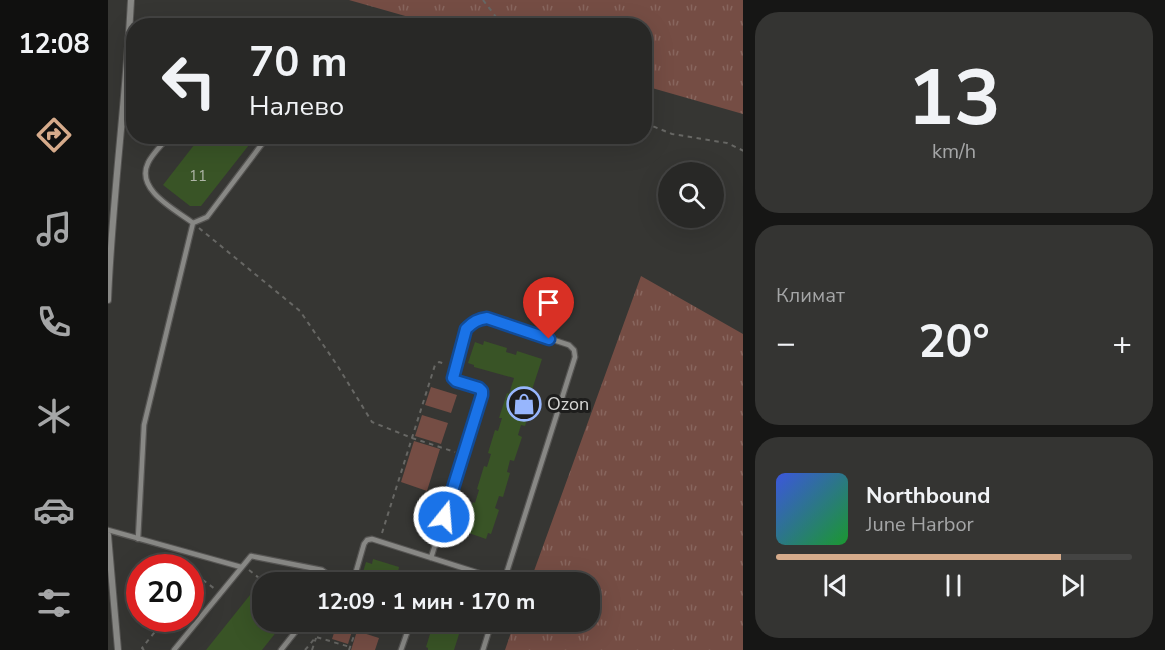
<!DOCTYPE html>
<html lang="ru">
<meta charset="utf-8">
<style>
body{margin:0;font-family:"Nunito Sans",sans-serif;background:#343432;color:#f1f3f6;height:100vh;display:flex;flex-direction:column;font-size:22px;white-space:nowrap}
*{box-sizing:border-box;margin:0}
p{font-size:20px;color:#a5a6a7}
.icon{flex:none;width:33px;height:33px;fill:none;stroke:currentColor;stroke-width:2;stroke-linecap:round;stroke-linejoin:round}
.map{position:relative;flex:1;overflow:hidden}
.panel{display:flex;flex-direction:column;gap:12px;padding:12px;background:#161615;width:422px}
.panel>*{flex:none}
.guide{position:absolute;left:18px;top:18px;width:526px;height:126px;border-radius:24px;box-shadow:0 6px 24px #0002,0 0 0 2px #444443;background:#282826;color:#f1f3f6;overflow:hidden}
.fabs{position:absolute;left:550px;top:162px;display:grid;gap:12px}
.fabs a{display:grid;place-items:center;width:66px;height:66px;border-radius:50%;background:#282826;box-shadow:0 6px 24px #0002,0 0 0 2px #444443;font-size:30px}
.speed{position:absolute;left:18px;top:554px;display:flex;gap:12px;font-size:30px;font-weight:700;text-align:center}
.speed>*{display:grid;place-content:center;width:78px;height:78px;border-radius:50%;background:#282826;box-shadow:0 6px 24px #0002,0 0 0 2px #444443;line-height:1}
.speed .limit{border:9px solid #d22;background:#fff;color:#111}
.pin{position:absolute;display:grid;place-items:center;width:51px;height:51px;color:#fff;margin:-62px -26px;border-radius:50% 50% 50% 0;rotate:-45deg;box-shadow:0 0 6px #0007}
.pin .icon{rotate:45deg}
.me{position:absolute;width:66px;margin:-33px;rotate:17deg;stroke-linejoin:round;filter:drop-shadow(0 0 4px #0008)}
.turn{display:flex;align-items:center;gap:21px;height:126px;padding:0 24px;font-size:27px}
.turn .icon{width:78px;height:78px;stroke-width:2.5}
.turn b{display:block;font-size:42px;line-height:51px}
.big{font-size:45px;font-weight:700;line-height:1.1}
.panel .card{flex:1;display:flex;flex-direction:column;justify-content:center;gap:9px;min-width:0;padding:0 21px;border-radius:24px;background:#343432}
.panel .dial{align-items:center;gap:0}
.dial b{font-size:78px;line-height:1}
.song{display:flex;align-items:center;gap:18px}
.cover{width:72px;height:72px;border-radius:9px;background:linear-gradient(135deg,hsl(230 70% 55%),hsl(130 70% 35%))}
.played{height:6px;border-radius:3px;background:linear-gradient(90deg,#d6ab8b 80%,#444443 80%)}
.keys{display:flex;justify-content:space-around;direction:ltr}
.heat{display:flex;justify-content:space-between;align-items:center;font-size:33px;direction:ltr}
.trip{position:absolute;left:144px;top:572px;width:348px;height:60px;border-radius:24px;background:#282826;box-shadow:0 6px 24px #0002,0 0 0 2px #444443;font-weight:700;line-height:60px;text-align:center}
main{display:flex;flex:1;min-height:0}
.menu{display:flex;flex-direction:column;width:108px;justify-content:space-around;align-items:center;background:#10100f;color:#a5a6a7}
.menu .icon{width:42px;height:42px}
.menu .on{color:#d6ab8b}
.menu b{font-size:27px;color:#f1f3f6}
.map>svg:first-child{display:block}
</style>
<main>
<nav class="menu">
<b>12:08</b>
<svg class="icon on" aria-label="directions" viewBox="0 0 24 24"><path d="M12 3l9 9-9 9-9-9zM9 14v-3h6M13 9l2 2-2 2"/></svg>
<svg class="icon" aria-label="music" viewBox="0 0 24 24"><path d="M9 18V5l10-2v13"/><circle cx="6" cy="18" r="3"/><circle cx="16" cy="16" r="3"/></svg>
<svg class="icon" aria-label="phone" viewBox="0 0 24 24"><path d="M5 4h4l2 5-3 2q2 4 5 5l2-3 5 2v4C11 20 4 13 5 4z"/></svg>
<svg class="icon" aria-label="climate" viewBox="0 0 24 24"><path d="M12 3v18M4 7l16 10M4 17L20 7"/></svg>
<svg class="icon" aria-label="car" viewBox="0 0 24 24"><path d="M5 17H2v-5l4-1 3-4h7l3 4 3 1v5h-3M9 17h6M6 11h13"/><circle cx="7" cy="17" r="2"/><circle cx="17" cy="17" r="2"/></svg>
<svg class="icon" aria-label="filters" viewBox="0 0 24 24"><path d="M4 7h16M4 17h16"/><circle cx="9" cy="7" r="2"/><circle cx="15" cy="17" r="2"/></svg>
</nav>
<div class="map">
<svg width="636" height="650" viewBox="0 0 636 650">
<defs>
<pattern id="grass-tufts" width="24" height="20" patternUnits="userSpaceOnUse" patternTransform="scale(1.5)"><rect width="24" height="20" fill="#754d44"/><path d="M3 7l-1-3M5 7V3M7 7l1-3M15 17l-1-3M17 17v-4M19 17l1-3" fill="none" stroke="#88665e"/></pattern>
</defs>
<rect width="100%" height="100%" fill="#363633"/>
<path fill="url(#grass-tufts)" d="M241,0H635V114L537,86V26L329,25Z
M533,276L635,334V650H397L407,621H482V582H422Z"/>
<path fill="#754d44" d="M323,387L349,395L343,413L317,405Z
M314,415L340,423L333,444L307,436Z
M306,441L332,449L319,491L293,482Z
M233,624L245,628L240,644L224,639L227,630Z
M249,631L271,638L267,650H243Z"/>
<path fill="#395426" d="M93,136H148L93,206H82L55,185Z
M376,341L399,348L398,352L408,355L409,351L434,359L421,399L425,401L421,413L417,426L413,425L410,435L414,437L406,461L402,460L399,472L402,473L395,497L391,496L387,508L391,510L383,534L380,533L378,539L358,532L360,527L357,526L365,502L367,503L371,490L369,489L376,466L379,467L383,454L380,453L387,430L390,431L394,418H391L399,393L401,394L406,378L366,367V365L360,363L367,342L375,345Z
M319,521L327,524L325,532L316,530Z
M265,559L291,567L290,572L300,575L301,570L327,579L326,582H252L258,562L264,564Z
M146,590L154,596V621H177L154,650H98Z
M326,621H350L348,630L352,631L346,650H320V648L318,647Z"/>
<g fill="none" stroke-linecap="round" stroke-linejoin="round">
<g stroke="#555452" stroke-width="7">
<path id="lane" d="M14,118H26
M61,136C54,145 44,154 40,163C27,190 68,210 85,223
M85,223L99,217L160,136
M0,530L133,567
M30,539L36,425L85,223
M323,558L374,395V391L371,389L348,381L344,374L358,329C365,321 370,319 379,318L461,345L466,350L467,357L396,581
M245,582L256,544L259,540L264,539L396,581
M66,650L143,556L214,570L221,575L224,582
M173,650L196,621
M293,650L300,630L295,621
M375,650L384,621"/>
</g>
<g stroke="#555452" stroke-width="8">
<path id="street" d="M0,300C4,200 18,100 23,0
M0,535L10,650"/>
</g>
<path stroke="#676764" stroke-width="2" stroke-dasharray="4.5 4.5" stroke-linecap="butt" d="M375,0L395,26
M537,123L564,134L619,143L636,151
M91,228L192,311L229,365L264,422L304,438L347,452
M274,533L327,365L331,362L338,364
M60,567L66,561L74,567
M141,570L156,582
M82,574L89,579
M82,587L91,577L107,589
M36,650L34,648L58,618
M197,650L208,637L242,647
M204,650L208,638
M241,650L251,621"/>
<use href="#lane" stroke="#888885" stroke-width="4.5"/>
<use href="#street" stroke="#888885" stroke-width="6"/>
</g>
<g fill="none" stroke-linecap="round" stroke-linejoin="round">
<g stroke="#114b97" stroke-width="15">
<path id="route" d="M336,517L374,395V391L371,388L348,381L345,378L358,329C365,322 370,319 379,318L441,339"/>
</g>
<use href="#route" stroke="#1a73e8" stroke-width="10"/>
</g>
<defs>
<g id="shop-ring" transform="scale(1.725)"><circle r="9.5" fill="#1d1d1c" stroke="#97b6fd" stroke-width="1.5"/><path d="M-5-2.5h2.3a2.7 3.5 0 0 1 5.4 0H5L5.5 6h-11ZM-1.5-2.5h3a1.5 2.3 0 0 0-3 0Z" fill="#97b6fd"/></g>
</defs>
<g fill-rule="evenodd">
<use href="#shop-ring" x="416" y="404"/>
</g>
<g text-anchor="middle" stroke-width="6" stroke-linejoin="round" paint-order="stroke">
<g font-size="15" fill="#afb6a8">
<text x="90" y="181">11</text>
</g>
<g font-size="18" fill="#d6d6d4" stroke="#1d1d1c" text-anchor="start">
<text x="439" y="410">Ozon</text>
</g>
</g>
</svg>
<div class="fabs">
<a><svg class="icon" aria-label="search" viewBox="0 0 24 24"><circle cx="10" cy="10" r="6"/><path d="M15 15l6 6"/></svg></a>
</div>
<div class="speed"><div class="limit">20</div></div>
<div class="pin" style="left:441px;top:339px;background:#d93025"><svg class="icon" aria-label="arrive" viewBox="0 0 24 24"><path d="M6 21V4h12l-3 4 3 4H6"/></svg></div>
<svg class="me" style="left:336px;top:517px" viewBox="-20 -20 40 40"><circle r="17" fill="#1a73e8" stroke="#fff" stroke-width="3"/><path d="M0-11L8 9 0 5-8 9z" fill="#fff"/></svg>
<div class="trip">12:09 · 1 мин · 170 m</div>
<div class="guide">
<div class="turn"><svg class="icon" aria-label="left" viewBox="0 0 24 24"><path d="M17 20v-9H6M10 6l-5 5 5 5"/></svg><div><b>70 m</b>Налево</div></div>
</div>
</div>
<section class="panel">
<div class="card dial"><b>13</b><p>km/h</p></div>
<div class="card"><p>Климат</p>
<div class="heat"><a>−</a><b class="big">20°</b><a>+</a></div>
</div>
<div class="card">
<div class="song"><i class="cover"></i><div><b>Northbound</b><p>June Harbor</p></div></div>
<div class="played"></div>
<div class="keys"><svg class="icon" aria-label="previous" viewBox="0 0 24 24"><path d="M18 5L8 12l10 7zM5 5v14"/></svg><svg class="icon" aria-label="pause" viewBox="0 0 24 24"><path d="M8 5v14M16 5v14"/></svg><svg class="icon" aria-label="next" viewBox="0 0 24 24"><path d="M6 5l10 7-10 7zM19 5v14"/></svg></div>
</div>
</section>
</main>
